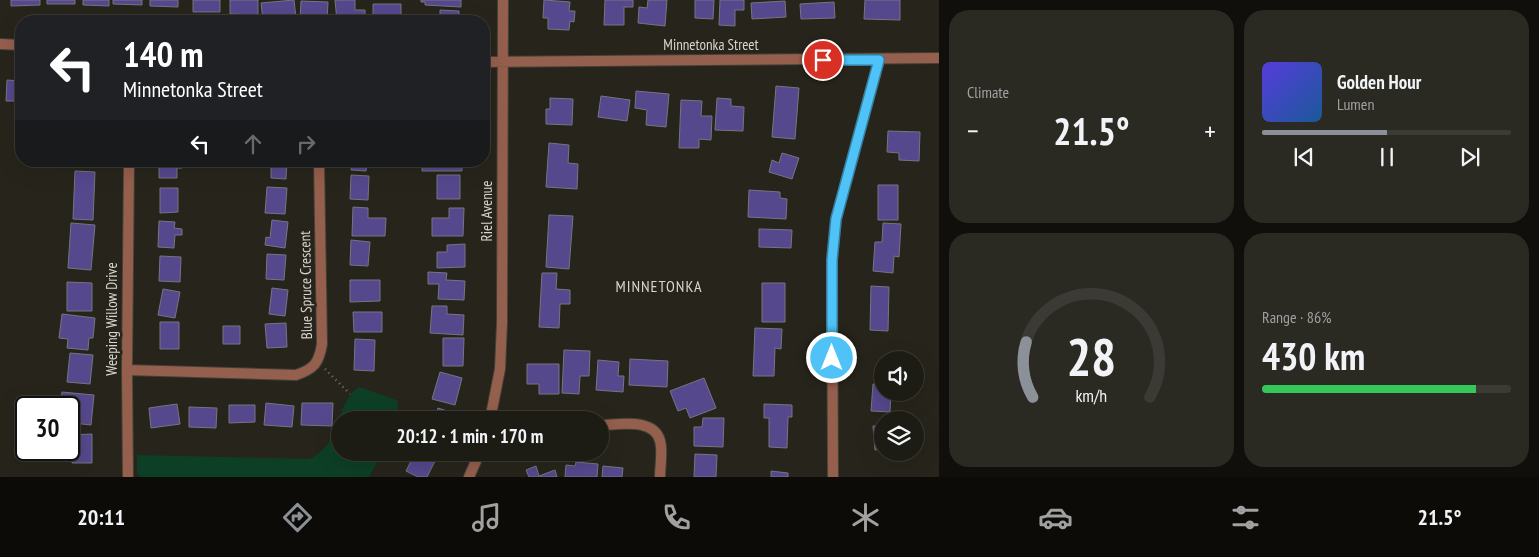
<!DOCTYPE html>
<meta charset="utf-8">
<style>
body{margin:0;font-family:"PT Sans Narrow",sans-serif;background:#2a2922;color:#f1f3f6;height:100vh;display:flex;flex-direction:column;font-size:19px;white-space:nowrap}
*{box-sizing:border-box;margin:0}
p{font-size:16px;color:#a0a1a0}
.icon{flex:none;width:28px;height:28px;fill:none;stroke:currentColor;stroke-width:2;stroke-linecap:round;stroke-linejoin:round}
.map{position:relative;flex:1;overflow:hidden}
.panel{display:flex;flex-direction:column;gap:10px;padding:10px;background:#100f0b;width:600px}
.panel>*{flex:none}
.top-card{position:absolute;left:15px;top:15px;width:475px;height:152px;border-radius:20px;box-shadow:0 5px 20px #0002,0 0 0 1px #3b3a34;background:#202124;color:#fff;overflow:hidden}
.fabs{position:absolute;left:874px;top:351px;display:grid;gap:10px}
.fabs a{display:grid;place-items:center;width:50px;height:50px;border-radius:50%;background:#1d1c14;box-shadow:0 5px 20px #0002,0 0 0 1px #3b3a34;font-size:25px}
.speed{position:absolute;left:15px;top:396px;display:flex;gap:10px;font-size:25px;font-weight:700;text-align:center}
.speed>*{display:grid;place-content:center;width:65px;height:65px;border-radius:50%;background:#1d1c14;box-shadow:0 5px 20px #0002,0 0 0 1px #3b3a34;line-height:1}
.speed .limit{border:2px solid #111;border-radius:8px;background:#fff;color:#111}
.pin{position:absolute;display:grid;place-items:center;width:42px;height:42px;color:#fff;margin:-21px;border:2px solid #fff;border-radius:50%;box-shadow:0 1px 5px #0007}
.me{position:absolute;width:55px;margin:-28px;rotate:0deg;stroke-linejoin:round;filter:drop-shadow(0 0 4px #0008)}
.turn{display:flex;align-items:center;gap:18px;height:105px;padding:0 25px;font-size:22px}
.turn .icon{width:65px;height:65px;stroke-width:2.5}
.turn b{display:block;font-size:35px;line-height:42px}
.lanes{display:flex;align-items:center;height:48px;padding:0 25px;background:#0003;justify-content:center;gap:25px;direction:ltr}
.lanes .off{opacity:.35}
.big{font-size:38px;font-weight:800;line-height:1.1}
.panel .widget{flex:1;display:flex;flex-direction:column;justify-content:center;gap:8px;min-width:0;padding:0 18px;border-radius:20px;background:#2a2922}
.panel .dial{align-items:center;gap:0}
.dial svg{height:130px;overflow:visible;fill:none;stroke:#3b3a34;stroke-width:7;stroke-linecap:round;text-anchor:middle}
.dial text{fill:#f1f3f6;stroke:none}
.song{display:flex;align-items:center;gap:15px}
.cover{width:60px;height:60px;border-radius:8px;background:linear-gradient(135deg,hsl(250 70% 55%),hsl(210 70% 35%))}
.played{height:5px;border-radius:2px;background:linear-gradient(90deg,#8c9099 50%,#3b3a34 50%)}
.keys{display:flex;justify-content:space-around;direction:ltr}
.heat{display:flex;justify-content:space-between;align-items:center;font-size:28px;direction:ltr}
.charge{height:8px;border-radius:4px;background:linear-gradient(90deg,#34c759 86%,#3b3a34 0)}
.panel .tiles{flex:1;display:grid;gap:10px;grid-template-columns:repeat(2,1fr)}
.trip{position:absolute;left:331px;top:411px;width:278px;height:50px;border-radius:25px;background:#1d1c14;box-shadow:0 5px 20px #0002,0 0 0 1px #3b3a34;font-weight:800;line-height:50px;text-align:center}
.dock{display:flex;height:80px;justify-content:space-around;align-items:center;background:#0c0b08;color:#a0a1a0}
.dock .icon{width:35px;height:35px}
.dock .on{color:#8c9099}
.dock b{font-size:22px;color:#f1f3f6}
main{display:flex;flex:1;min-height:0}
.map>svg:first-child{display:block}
</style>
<main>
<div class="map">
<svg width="939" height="477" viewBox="0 0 939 477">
<rect width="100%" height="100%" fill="#27251b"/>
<path fill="#0d3f26" d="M359,387L397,400L398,407L394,420H340V452L382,453L369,477H140L137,472V455L309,459C342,446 333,405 359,387Z"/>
<path fill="#56488d" stroke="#767581" d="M11,0H40V5L11,6Z
M47,0H75V4H47Z
M83,0H109V6L83,5Z
M113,0H142V5L113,4Z
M150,0H178V7L150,6Z
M193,0H220V12H193Z
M230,0H258V15L230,14Z
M294,0L296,18L263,21L261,3Z
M335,0H355V10H365V21H337Z
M421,0H461V7L425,5V2H421Z
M544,0L570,2L569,11H575L574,22L570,21L569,30L548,29V18H543Z
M605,0H633V7H624V25H604Z
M648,0H667L665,26L638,23L639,7L647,8Z
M695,0H714L713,19L695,18Z
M720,0H744V10H735V26L719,25Z
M865,0H900V20L864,19Z
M301,1L328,2L327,21L300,20Z
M785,1L786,17L752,19L751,3Z
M834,2L835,18L801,19L800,4Z
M373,4H401V21H373Z
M440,10L459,11V21H440Z
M7,80L21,81V101H6Z
M776,86L799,88L795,139L772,137Z
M636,91L669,94L666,127L646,125L647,110L635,108Z
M601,96L630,100L627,121L598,117Z
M550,98L573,99L572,125L546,124V109H550Z
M717,98L731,99V106L744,107L743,131L715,130Z
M681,100L702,101L701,116H712L711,140L699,139V148H679Z
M888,131L920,132L919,161L899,160V153L887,152Z
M549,143L569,145L568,163L578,164L577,189L546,187Z
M782,153L799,158L792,179L769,172L772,160L779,163Z
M159,161H182V168H177V178H159Z
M271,161H287L286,179L271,178Z
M352,161H367L366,171L351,170Z
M422,161H462V171H422Z
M75,171L95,172L93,220L73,219Z
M351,175L369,176L368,200L350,199Z
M437,175H460V199H437Z
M878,185H898V220H878Z
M267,187L287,188L285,214L265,213Z
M160,188H178V212L160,213Z
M749,190L780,192V198L787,199L786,219L748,217Z
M353,207L368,208V218H386L385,236H352Z
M449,208H464L463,236H432V218H449Z
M549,215L573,216L569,269L546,267Z
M272,220L288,222L285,248L265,245L266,237L270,238Z
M159,221L175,222L174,228L182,229V235H175L174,248L158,247Z
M71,223L95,225L91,270L68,268Z
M883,223L901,224L899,257L894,256L893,273L873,271L875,242H882Z
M759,229L792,230L791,248L759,247Z
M351,240L370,242L368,266L350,265Z
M465,244V267L437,268V252H447V245Z
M267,254L286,255L284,280L266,279Z
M160,256L181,257L180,282L159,281Z
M428,272L447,273L446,280L465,281L464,300L438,299L439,284H428Z
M542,273H557L556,289L570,290V304H560L559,328L539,327Z
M350,280H380V301L350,302Z
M67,282L92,283V311H67Z
M762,283H785V322H762Z
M871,286L889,287L888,331L870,330Z
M272,288L288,290L285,316L269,314Z
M163,289L180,292L175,318L158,315Z
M432,306H447V314L464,315L463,335L430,333Z
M353,312H382V332H354Z
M62,314L95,318L93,338H89L88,350L67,348L68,339L59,338Z
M160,322H179V349H160Z
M286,323L287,347L267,348L265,324Z
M223,326H240V344H223Z
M755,328L782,329L781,349L775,348L774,376H753Z
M443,338H464L463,366H443Z
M355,339L375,340L374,371L354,370Z
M564,350L590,351L589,376H580L579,394L562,393Z
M70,353L93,355L90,384L67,382Z
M630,359L668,361L667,387L629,385Z
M598,360L619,362L618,376H624L623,392L596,390Z
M527,364H559V394H539V384H527Z
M440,372L462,378L455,405L432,399Z
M704,378L716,408L690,418L686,408L678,411L670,391Z
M873,384H882V392H891L890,412L871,411Z
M62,392L94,395L91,425L73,423L74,413L69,412V408H60Z
M266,403L294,406L292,427L264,425Z
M302,403H333L332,426L301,425Z
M177,404L180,424L151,428L149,408Z
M764,404L792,405V417H788L787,448L769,447V418H764Z
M229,405H255V422L229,423Z
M189,407L217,408L216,428L189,427Z
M438,408L453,413L451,420H434Z
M703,418H724L723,447L694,446V427H702Z
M873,426H882V449L875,450Z
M92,434V463H72V444H69V435Z
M409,452H432L438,455L427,477H418L406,471L414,455Z
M695,454L717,455L716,477H694Z
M576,462L598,464L597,477H565L566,465L575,466Z
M536,466L539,476L555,470L557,477H529L526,470Z
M603,466L623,468L622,477H602Z
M771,471L788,473V477H771Z"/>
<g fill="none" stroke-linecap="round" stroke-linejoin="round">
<g stroke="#434138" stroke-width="12">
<path id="street" d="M0,44L21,45
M484,62L939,58
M127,370L296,375C314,369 319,363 322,344L319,161
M490,420L500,369L502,323L503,0
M600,425C618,425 654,417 660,441C663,451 660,466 660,477
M128,477L127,370L129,161
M469,477L480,452
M833,477L832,260L836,219L879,60"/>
</g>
<path stroke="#74726a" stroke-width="2.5" stroke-dasharray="1 4" stroke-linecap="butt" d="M325,369L350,394
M456,452L459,454"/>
<use href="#street" stroke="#955f4d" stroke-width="10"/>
</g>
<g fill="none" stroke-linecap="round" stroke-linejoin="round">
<g stroke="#337fa1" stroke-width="12">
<path id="route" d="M823,60H879L836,219L832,260V358"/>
</g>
<use href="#route" stroke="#4fc3f7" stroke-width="9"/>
</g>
<g text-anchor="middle" stroke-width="5" stroke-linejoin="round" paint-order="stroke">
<g font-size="15" fill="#d7d5cf" stroke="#27251b">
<text x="711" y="50">Minnetonka Street</text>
<text transform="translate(487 211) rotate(-90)" y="5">Riel Avenue</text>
<text transform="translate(306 285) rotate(-91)" y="5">Blue Spruce Crescent</text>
<text transform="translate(112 319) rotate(-90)" y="5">Weeping Willow Drive</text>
</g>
<g font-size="16" letter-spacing="1" fill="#d7d5cf" stroke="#27251b">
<text x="659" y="292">MINNETONKA</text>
</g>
</g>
</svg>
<div class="fabs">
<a><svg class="icon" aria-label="sound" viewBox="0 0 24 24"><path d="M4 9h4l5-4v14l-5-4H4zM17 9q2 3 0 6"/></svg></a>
<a><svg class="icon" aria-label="layers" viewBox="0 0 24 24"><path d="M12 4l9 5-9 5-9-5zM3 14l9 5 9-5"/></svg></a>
</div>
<div class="speed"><div class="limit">30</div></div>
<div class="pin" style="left:823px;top:60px;background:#d93025"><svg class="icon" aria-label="arrive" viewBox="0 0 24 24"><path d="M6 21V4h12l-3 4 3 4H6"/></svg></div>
<svg class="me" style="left:832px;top:358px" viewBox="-20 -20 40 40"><circle r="17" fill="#4fc3f7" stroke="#fff" stroke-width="3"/><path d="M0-11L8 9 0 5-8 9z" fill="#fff"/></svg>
<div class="trip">20:12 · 1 min · 170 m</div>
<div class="top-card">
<div class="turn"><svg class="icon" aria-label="left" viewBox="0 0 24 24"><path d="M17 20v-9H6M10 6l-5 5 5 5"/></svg><div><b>140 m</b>Minnetonka Street</div></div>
<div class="lanes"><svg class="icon" aria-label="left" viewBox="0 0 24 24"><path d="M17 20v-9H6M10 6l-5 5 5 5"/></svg><svg class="icon off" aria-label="ahead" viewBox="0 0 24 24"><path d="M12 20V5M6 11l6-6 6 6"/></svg><svg class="icon off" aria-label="right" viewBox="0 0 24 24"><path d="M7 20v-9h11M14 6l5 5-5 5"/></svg></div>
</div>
</div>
<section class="panel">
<div class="tiles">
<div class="widget"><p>Climate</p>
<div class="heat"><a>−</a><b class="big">21.5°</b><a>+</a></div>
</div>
<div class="widget">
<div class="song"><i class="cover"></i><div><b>Golden Hour</b><p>Lumen</p></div></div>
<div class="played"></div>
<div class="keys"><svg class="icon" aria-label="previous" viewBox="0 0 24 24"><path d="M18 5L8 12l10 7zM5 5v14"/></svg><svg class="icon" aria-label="pause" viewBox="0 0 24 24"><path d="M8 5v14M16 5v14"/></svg><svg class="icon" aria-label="next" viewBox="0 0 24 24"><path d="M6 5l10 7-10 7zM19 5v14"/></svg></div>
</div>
<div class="widget dial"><svg viewBox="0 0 100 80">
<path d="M14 69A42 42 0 1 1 86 69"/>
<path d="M14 69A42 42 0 0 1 10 35" stroke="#8c9099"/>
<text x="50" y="56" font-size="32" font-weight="700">28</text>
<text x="50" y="72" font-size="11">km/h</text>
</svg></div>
<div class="widget"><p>Range · 86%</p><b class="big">430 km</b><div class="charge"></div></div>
</div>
</section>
</main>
<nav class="dock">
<b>20:11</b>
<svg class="icon on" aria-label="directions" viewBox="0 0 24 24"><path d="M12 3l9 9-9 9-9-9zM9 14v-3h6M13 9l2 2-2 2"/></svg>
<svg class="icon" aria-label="music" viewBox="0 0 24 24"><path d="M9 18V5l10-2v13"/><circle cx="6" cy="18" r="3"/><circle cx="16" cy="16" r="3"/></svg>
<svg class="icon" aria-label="phone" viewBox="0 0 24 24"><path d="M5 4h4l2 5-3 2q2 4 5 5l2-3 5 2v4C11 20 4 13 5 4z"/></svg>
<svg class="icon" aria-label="climate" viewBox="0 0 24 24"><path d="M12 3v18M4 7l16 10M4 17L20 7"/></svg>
<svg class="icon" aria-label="car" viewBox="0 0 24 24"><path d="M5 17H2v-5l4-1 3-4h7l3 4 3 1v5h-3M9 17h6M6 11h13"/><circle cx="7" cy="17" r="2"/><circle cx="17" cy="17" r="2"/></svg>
<svg class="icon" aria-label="filters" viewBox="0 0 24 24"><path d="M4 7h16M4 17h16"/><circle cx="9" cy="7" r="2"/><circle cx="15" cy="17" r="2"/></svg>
<b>21.5°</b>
</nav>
